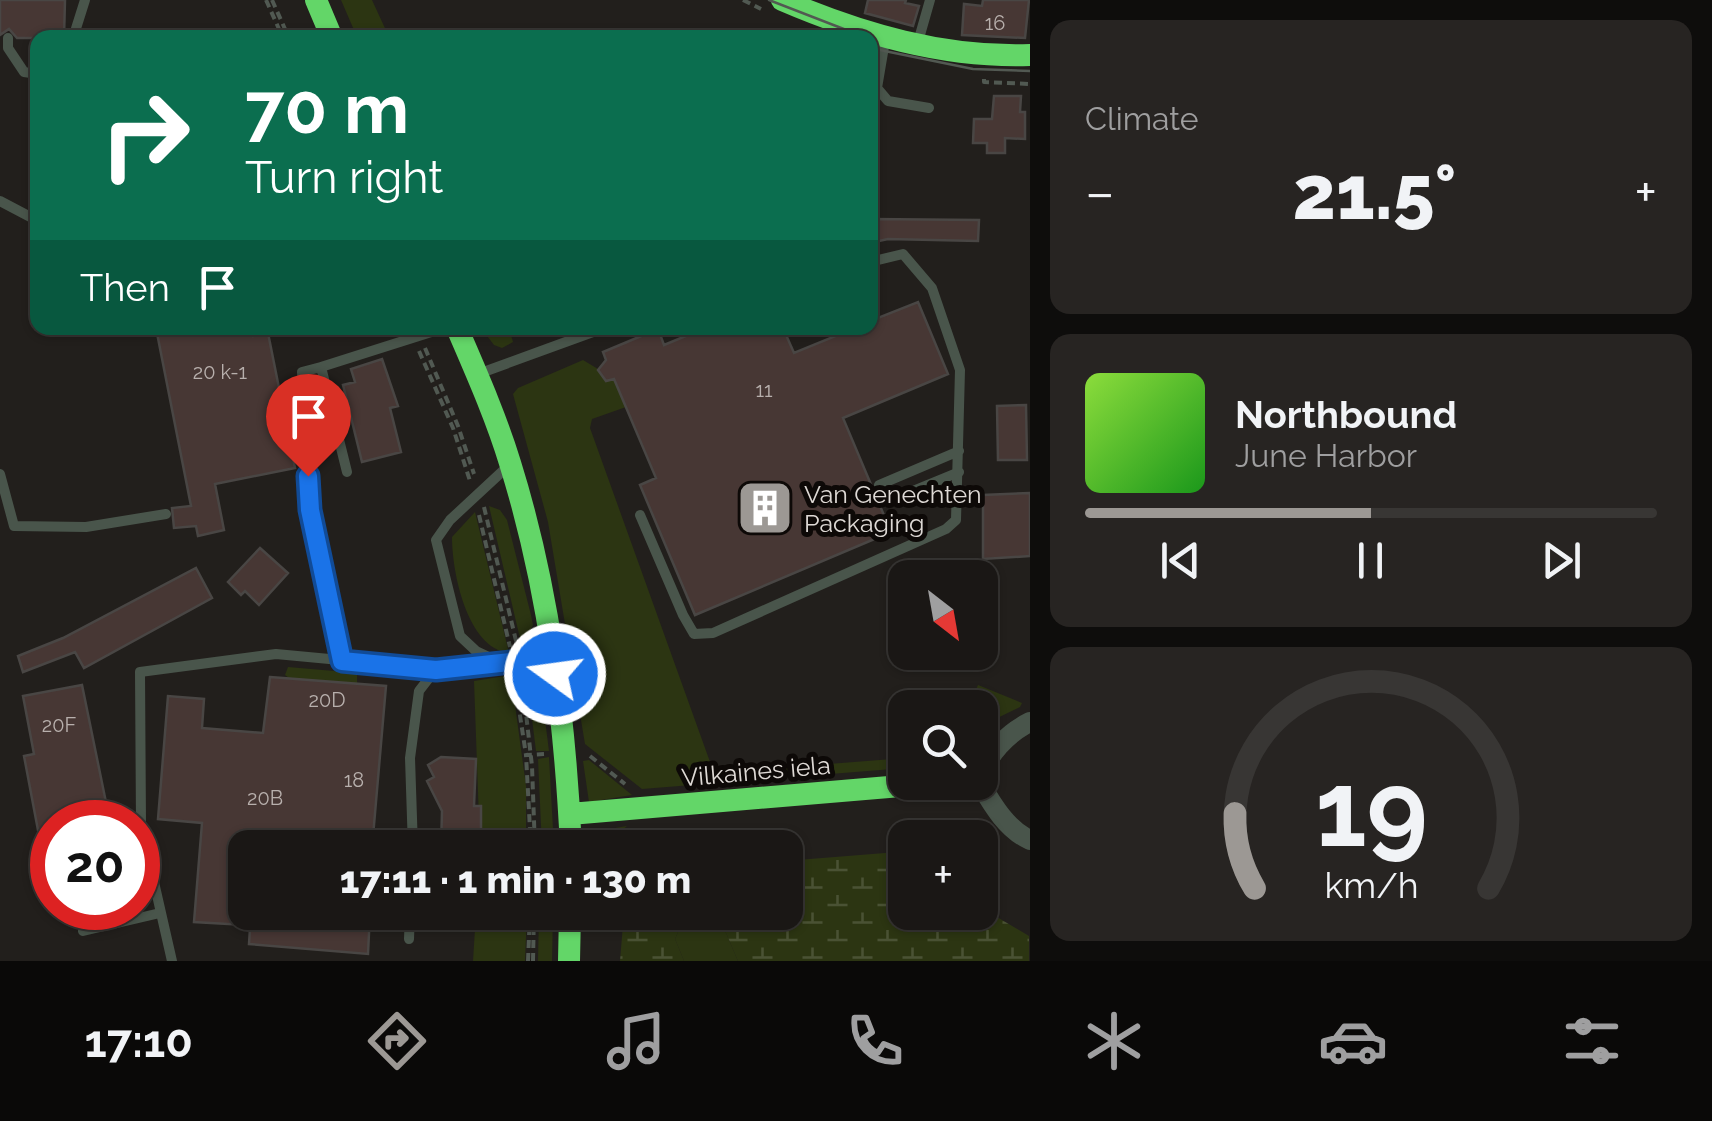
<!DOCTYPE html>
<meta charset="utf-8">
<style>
body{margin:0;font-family:Raleway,sans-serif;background:#272422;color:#f1f3f6;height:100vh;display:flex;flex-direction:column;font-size:38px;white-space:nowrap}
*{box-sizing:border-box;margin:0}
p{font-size:32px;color:#9f9fa0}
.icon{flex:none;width:55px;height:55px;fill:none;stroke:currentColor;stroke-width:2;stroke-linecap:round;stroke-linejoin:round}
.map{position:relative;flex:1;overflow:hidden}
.side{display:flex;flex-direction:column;gap:20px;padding:20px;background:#0e0d0c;width:682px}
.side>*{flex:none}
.banner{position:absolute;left:30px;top:30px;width:848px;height:305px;border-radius:20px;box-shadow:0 2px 8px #0004,0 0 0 2px #383634;background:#0b6e4f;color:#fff;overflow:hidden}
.needle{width:65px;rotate:149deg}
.buttons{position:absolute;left:888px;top:560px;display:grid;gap:20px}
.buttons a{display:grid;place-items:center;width:110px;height:110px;border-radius:20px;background:#1a1715;box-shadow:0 2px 8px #0004,0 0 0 2px #383634;font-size:50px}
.speed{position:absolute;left:30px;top:800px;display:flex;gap:20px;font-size:50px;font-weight:700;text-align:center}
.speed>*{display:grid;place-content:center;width:130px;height:130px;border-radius:50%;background:#1a1715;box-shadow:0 2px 8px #0004,0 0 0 2px #383634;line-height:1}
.speed .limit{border:15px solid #d22;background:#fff;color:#111}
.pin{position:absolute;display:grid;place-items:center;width:85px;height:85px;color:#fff;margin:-102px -42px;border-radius:50% 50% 50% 0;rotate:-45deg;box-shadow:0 0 10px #0007}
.pin .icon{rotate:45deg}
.me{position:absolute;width:110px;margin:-55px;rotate:284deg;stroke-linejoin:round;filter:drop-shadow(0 0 8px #0008)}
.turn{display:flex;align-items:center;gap:35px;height:210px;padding:0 50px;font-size:45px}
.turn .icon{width:130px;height:130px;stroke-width:2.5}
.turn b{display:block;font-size:70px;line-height:85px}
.then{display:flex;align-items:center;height:95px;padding:0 50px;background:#0003;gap:20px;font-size:38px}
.big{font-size:75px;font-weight:800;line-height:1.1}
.side .tile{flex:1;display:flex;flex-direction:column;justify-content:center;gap:15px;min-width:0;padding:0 35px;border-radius:20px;background:#272422}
.side .dial{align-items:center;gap:0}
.dial svg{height:260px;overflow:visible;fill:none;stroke:#383634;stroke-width:7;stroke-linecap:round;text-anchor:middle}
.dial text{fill:#f1f3f6;stroke:none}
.song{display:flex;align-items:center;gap:30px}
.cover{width:120px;height:120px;border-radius:15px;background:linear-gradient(135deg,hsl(90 70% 55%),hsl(120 70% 35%))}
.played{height:10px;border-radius:5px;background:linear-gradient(90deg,#9c9894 50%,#383634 50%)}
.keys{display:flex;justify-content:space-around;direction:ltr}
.heat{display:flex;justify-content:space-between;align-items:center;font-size:55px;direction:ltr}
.trip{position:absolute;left:228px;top:830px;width:575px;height:100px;border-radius:20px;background:#1a1715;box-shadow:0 2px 8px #0004,0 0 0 2px #383634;font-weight:800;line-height:100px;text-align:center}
.dock{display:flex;height:160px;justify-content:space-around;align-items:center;background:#0a0908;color:#9f9fa0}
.dock .icon{width:70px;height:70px}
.dock .on{color:#9c9894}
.dock b{font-size:45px;color:#f1f3f6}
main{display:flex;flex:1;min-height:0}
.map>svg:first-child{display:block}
</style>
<main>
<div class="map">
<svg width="1030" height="961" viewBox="0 0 1030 961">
<defs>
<pattern id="wetland-marsh" width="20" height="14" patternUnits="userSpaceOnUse" patternTransform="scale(2.5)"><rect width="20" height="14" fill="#2c3512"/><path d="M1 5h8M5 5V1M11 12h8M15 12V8" fill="none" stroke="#4a5234"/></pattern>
</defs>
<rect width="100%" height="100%" fill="#221f1c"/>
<path fill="#2c3512" d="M341,0H372L389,37H357Z
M481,328H509L513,342L502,348L494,345Z
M583,360L598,369L606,381L614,379L626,407L592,419L590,428L714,773L905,758V768L642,789L585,744L548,522L513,394L518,388Z
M489,506L500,510L507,520L531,615L533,625L522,647Z
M475,512L509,653C467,648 452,572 452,537Z
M288,667L357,673V684L289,678L285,675Z
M511,675L526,786V847H480L474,681Z
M527,679L542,696L549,751H536Z
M978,685L1022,703L1020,707L987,723L980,730V708L968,707Z
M549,757L554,847H542L538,759Z
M589,760L632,795L589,802L583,761Z
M627,826L602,847H590L591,832Z
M476,913H527L525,961H473Z
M539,913H553L552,961H538Z
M686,913H713L721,921L738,961H684L675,939Z"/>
<path fill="url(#wetland-marsh)" d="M898,852L905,857V912H980V907L1029,936V961H738L721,921L713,913L785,912V861Z
M624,913H686L675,939L684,961H620Z"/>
<path fill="#473734" stroke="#494644" stroke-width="2.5" d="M0,0H65L64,38H17L9,29L0,35Z
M868,0H906L905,3L919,6L913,26L865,13Z
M983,0H1029L1025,38L962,35L964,4L982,6Z
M994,96H1021L1020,112H1025V139L1005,138V153H987V143H973L974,119H992Z
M870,219L979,220L978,241L888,239L870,243Z
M918,302L948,374L843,418L891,532L695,615L640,485L656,478L614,379L606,381L598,370L606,360L603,352L658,329L664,345L705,328H783L794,353L855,328H870V321Z
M156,328H252L253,336L268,333L295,468L215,484L224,530L198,536L196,526L174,528L172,508L191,506Z
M382,359L398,406L390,408L401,452L362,462L343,385L355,382L351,369Z
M1026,405L1027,460H998L997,406Z
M1030,493V556L983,559V495Z
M260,548L288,573L259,605L245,591L241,595L228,582Z
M196,568L212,598L84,668L75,652L23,672L18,656L63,638Z
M270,677L386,686L372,848H245V925L194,922L202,823L158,819L168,696L204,699L202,728L263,733Z
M82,685L110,822H52V862H44L24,756L34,754L23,696Z
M441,757L476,759L474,806H481V848H441L442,811L427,781L434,777L428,765Z
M251,912H370L368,954L249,944Z"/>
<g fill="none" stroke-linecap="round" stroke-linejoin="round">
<path stroke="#515952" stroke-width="4" stroke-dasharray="8 5" stroke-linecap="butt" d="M266,0L283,38
M272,0L289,38
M743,0L761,9
M984,79V82L1030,84
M425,348L458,426L474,474
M419,351L453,428L470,481
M484,507L518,649
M479,515L510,647
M514,676L526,755
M522,678L532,766L535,848
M590,756L625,784
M531,848L526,755L544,754
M604,848L619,834
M528,961L530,912
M533,961L534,912"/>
<path stroke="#49554b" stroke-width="10" d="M8,38V48L24,72L38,74
M73,38L85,0
M885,41L877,88L888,101L929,108
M918,42L930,0
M0,201L38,221
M321,367L302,372L310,510L342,661
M478,374L604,328
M347,472L321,367L444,328
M0,474L14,526L86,527L166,514
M879,485L959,451
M886,502L959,472
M640,515L683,615L694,634L713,633L946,529L956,520L960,370L932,288L903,254L870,262
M495,660L476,651L460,636L436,540L450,520L506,468
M413,848L410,758L419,691L436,669
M83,931L160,913
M409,939L410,912
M172,961L141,825L140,672L276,654L436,669L520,661L552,672"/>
<path stroke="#49554b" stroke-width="20" d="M980,775C991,751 1006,734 1030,722
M979,782C992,804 1006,829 1030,840"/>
<path stroke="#63d668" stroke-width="22" d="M316,0L332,38
M782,0C861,34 944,58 1030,55
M457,328C476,372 496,417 510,463C549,588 565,718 571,848
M570,814L948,782
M569,961L570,912"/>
<path stroke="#525952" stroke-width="2.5" d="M769,0L867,38
M870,48L973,69L1030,71"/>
</g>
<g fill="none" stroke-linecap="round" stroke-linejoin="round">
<g stroke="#114b97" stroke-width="25">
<path id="route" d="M308,476L310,510L342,661L436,670L520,661L555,674"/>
</g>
<use href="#route" stroke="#1a73e8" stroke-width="18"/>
</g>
<defs>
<g id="building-square" transform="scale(2.875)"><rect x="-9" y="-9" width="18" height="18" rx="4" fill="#9c9894" stroke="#0d0907"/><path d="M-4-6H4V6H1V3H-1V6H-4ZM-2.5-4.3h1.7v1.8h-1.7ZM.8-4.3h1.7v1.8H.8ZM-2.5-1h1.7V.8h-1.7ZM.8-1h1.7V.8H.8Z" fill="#fff"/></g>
</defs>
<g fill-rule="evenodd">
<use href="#building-square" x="765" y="508"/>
</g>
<g text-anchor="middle" stroke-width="10" stroke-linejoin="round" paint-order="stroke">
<g font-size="20" fill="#b8b0ad">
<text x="995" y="30">16</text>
<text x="220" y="379">20 k-1</text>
<text x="764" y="397">11</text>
<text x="327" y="707">20D</text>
<text x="59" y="732">20F</text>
<text x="354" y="787">18</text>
<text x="265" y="805">20B</text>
</g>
<g font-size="25" fill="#ded9d5" stroke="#0d0907" text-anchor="start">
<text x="804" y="503">Van Genechten<tspan x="804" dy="29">Packaging</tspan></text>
</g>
<g font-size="25" fill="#ded9d5" stroke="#0d0907">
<text transform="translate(756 771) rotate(-5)" y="9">Vilkaines iela</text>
</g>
</g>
</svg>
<div class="buttons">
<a><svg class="needle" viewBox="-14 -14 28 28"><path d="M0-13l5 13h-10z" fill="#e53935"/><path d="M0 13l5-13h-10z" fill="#9f9fa0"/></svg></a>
<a><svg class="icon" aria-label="search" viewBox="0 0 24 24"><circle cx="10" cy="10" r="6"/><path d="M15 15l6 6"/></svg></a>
<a>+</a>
</div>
<div class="speed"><div class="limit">20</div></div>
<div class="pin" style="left:308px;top:476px;background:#d93025"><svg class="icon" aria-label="arrive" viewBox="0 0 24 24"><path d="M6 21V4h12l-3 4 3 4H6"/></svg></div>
<svg class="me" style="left:555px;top:674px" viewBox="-20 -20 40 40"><circle r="17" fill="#1a73e8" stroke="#fff" stroke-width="3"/><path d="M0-11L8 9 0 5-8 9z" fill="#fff"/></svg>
<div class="trip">17:11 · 1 min · 130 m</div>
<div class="banner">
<div class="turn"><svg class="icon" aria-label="right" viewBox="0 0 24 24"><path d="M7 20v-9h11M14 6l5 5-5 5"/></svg><div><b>70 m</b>Turn right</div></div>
<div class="then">Then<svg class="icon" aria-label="arrive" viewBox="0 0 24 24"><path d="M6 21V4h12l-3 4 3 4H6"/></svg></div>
</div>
</div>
<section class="side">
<div class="tile"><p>Climate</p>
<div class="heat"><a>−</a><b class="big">21.5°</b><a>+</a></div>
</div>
<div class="tile">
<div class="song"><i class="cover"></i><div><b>Northbound</b><p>June Harbor</p></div></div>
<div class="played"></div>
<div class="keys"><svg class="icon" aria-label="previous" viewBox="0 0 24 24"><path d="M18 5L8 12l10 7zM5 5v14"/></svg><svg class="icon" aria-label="pause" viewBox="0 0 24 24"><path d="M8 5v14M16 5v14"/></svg><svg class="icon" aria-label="next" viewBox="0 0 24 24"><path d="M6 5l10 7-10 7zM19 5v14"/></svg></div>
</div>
<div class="tile dial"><svg viewBox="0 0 100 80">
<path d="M14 69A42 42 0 1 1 86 69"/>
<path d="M14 69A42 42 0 0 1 8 46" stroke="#9c9894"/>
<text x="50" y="56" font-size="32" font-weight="700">19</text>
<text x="50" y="72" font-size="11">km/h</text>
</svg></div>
</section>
</main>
<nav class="dock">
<b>17:10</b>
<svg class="icon on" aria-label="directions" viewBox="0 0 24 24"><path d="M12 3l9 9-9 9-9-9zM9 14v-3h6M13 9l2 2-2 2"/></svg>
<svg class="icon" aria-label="music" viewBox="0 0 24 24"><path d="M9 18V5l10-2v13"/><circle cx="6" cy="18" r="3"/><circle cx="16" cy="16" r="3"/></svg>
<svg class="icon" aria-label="phone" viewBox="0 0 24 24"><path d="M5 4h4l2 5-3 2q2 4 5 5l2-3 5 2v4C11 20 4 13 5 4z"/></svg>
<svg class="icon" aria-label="climate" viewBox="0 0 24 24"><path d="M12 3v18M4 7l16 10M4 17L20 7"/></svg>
<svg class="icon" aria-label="car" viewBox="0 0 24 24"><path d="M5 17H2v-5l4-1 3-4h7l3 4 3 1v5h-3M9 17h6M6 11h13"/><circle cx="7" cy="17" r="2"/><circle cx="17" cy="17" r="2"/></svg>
<svg class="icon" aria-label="filters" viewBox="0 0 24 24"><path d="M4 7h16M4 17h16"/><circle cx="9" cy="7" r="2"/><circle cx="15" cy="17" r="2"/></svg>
</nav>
